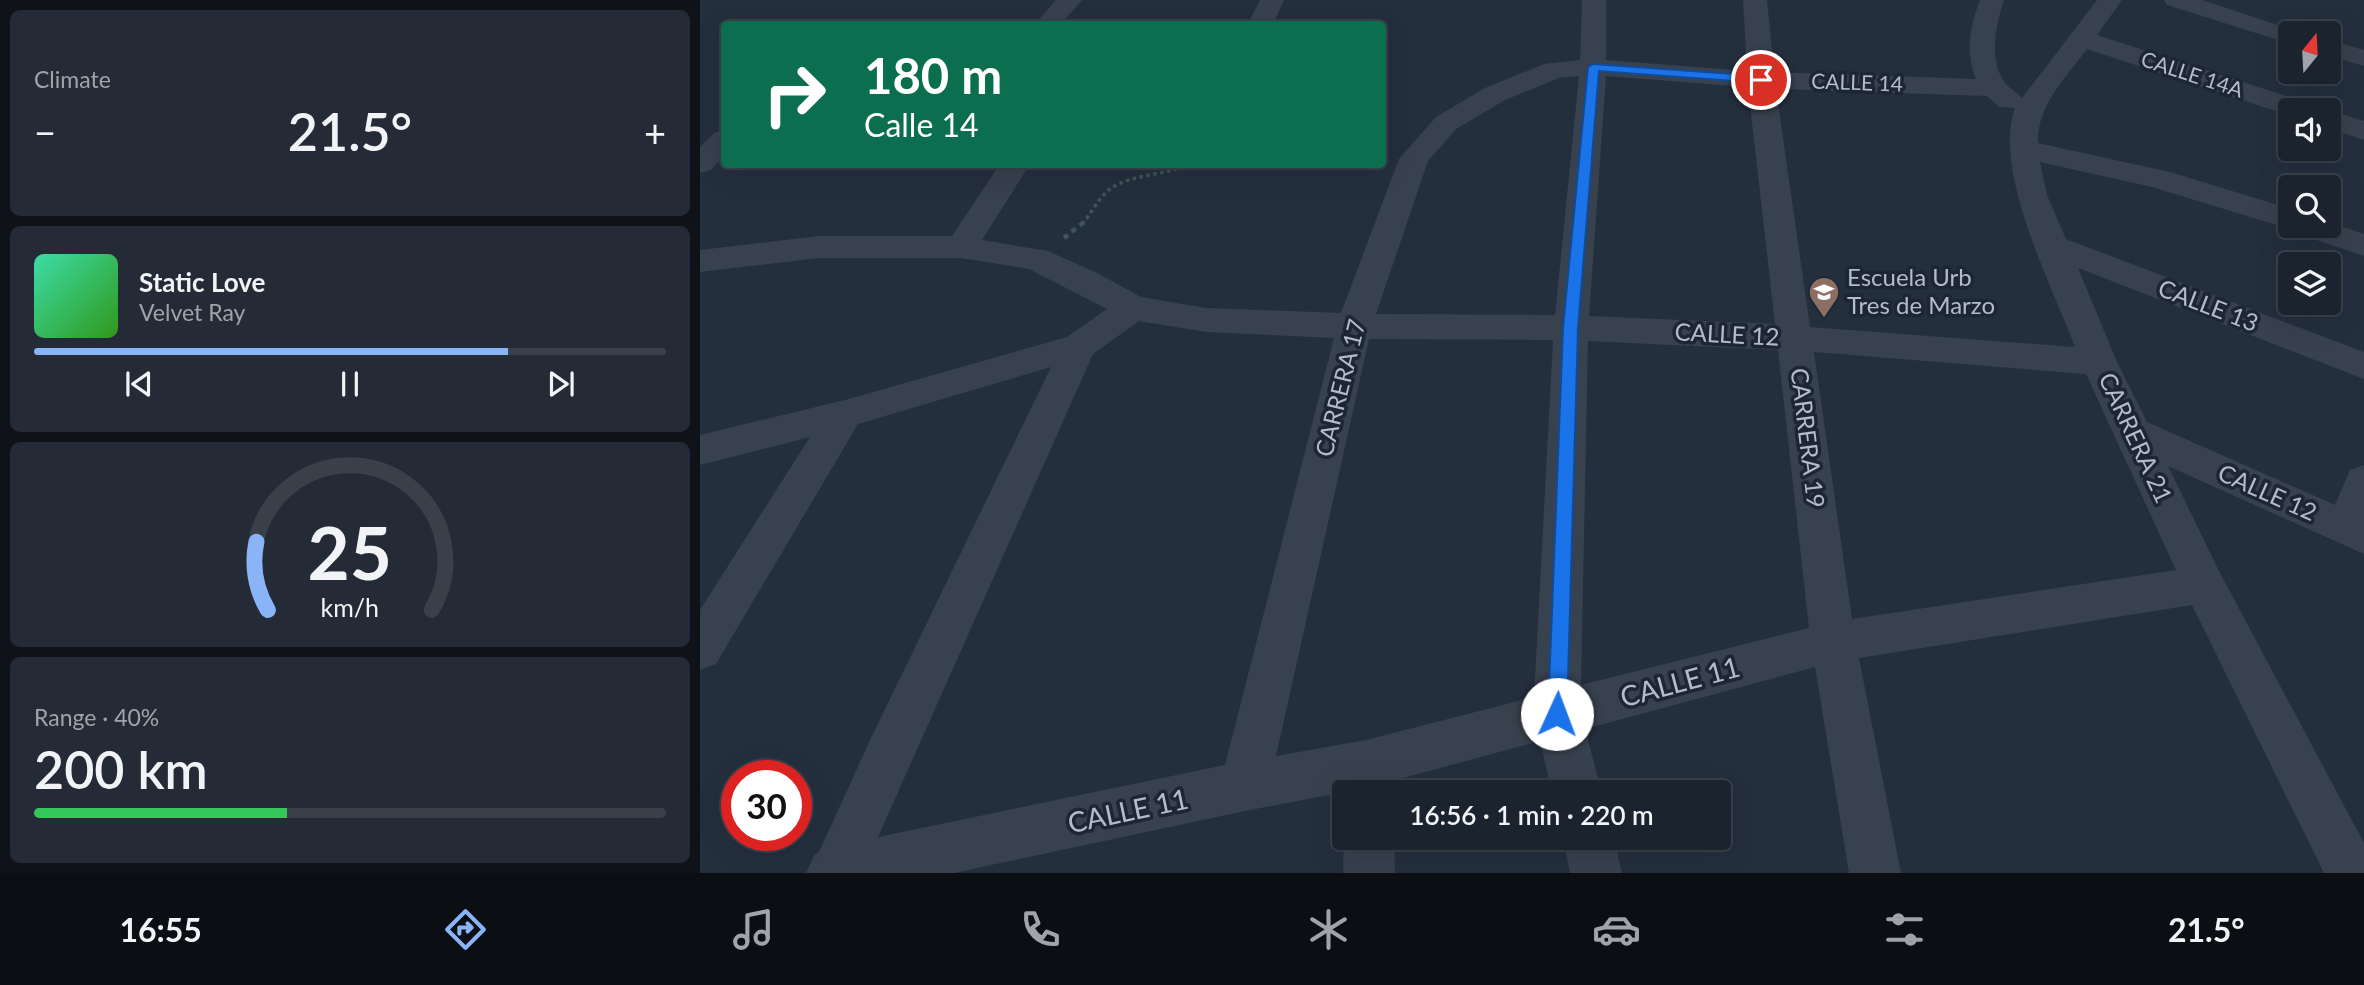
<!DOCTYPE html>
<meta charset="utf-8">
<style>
body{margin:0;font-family:Lato,sans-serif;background:#242b36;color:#f1f3f6;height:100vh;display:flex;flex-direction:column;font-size:26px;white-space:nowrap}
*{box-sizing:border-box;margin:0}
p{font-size:23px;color:#a0a4aa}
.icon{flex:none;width:38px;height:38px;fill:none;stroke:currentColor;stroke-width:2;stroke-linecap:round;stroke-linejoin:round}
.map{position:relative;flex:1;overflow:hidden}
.drawer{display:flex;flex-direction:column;gap:10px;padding:10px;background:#0f1319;width:700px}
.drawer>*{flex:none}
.guide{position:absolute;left:21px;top:21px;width:665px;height:147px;border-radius:7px;box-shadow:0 7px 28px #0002,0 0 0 2px #39404a;background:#0b6e4f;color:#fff;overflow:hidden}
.needle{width:46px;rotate:18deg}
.tools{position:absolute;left:1578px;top:21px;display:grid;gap:14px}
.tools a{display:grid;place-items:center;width:63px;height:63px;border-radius:7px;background:#1b232e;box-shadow:0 7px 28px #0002,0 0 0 2px #39404a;font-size:35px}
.speed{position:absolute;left:21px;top:760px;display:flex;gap:14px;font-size:35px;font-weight:700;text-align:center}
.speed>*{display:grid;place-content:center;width:91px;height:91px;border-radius:50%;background:#1b232e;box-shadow:0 7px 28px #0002,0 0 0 2px #39404a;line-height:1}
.speed .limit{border:10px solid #d22;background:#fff;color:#111}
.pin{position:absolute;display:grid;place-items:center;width:60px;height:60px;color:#fff;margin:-30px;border:4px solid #fff;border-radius:50%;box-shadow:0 2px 7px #0007}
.me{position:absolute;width:77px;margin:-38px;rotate:2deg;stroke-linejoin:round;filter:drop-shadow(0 0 5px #0008)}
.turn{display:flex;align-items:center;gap:24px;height:147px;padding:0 28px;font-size:32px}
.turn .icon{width:91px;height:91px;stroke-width:2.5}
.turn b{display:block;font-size:49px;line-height:60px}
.big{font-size:52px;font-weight:600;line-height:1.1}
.drawer .card{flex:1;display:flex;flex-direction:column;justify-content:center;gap:10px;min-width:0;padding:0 24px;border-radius:10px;background:#242b36}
.drawer .dial{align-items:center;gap:0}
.dial svg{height:182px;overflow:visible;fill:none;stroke:#39404a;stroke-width:7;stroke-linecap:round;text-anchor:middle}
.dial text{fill:#f1f3f6;stroke:none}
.song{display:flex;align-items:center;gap:21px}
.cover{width:84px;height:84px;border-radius:10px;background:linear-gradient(135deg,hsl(160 70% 55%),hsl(110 70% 35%))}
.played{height:7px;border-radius:4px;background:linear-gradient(90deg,#8ab4f8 75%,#39404a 75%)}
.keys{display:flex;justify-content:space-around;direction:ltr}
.heat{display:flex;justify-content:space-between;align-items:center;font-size:38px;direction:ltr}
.charge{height:10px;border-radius:5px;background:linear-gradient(90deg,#34c759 40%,#39404a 0)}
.trip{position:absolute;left:632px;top:780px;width:399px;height:70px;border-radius:7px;background:#1b232e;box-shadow:0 7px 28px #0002,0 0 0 2px #39404a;font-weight:600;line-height:70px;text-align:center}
.menu{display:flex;height:112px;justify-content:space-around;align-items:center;background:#0b0e12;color:#a0a4aa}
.menu .icon{width:49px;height:49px}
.menu .selected{color:#8ab4f8}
.menu b{font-size:32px;color:#f1f3f6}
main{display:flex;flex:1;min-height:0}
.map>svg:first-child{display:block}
</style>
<main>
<section class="drawer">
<div class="card"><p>Climate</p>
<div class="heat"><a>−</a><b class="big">21.5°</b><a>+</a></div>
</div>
<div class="card">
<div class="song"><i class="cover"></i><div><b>Static Love</b><p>Velvet Ray</p></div></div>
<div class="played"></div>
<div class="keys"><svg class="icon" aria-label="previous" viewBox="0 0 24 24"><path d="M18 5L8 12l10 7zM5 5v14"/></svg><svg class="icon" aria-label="pause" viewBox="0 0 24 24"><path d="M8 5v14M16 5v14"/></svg><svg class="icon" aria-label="next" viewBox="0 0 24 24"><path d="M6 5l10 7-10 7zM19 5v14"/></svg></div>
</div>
<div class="card dial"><svg viewBox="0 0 100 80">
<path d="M14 69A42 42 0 1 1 86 69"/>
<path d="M14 69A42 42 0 0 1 9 39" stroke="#8ab4f8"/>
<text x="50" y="56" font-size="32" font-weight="700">25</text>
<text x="50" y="72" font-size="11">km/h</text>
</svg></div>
<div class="card"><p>Range · 40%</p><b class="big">200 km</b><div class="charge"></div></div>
</section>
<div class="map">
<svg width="1664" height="873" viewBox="0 0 1664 873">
<rect width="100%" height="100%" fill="#242f3e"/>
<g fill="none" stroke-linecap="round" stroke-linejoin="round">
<path stroke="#3f5557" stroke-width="3.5" stroke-dasharray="3.5 3.5" stroke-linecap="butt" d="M382,224C391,214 399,197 410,189C430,174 465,176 488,164"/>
<path stroke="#3f5557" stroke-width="4.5" stroke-dasharray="5 5" stroke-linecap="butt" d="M364,238L384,222"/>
<path fill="#38414e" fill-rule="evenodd" d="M356,0H382L361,24H335Z
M560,0H584L573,24H548Z
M882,0H906V60L1047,71L1043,0H1067L1074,72L1276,79C1265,52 1270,26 1280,0H1304C1296,25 1288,59 1305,83C1310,89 1317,92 1322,98L1397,0H1422L1397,35L1611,104L1615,110H1591V116L1387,49C1365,79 1337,105 1338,143L1470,172L1591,209V226H1629V222L1664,234V256L1596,233L1593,230L1452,187L1340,162L1347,195L1366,239L1664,352V379L1378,268L1417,362L1447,422L1635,505L1650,470L1664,465V554L1468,466L1519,571L1664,843V873H1624L1492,605L1159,658L1201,873H1149L1115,667L885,729L902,793H852L840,741L666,788L545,811L254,873H106L114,855L119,852L171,738L351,367L158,424L16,664L0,670V610L110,437L0,465V435L145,400L367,337L407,309L329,269L261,258H119L0,272V250L119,236H252L300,164H330L282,240L348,251L397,273L441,297L506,308L641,313L699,159L736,117L785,88L844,64L880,60ZM879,76L855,315L676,314L728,161L756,129L805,100L859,78ZM906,76L1048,87L1075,324L889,316ZM1076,89L1287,96L1300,107L1315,108C1292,170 1352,286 1375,347L1110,327ZM439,321L506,332L634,338L525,765L178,837L393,354ZM669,339L853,340L834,697L666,740L576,756ZM888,341L1078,350L1109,628L881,685ZM1114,352L1386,374L1476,570L1152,619Z
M1464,0H1502L1602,33H1591V44L1467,5Z
M1629,40L1664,50V66L1629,56Z
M1629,110L1664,121V140L1629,129Z
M24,130V156L11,170L0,173V147L14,133Z
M644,834V838H694L695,873H643Z
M863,838H914L922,873H870Z"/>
</g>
<path fill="#1a73e8" stroke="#114b97" stroke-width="2" d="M893,64L1061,76L1067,80L1061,83L899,71L878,328L867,714L864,720L857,723L850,720L848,714L863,328L888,67Z"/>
<defs>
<g id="school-pin" transform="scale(1.575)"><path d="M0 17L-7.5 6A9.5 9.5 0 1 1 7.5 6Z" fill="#8d6e63" stroke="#1d2633"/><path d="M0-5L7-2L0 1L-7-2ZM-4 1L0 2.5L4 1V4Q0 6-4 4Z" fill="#fff"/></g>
</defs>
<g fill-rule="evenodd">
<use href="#school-pin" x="1124" y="292"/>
</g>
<g text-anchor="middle" stroke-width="7" stroke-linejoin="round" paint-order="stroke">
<g font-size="21" fill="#b4bcc9" stroke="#1d2633">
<text transform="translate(1492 75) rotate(18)" y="7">CALLE 14A</text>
<text transform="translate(1157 83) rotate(2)" y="7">CALLE 14</text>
</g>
<g font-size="24" fill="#b4bcc9" stroke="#1d2633" text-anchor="start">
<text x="1147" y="286">Escuela Urb<tspan x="1147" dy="28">Tres de Marzo</tspan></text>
</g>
<g font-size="24" fill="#b4bcc9" stroke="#1d2633">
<text transform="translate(1508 306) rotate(21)" y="8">CALLE 13</text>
<text transform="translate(1027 335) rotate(3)" y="8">CALLE 12</text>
<text transform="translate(641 388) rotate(-76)" y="8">CARRERA 17</text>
<text transform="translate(1107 438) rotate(83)" y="8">CARRERA 19</text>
<text transform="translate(1435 438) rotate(65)" y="8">CARRERA 21</text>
<text transform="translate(1567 493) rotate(24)" y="8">CALLE 12</text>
</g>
<g font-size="28" fill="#b4bcc9" stroke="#1d2633">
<text transform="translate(980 682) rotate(-15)" y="10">CALLE 11</text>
<text transform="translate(428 811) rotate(-12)" y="10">CALLE 11</text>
</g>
</g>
</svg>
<div class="tools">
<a><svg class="needle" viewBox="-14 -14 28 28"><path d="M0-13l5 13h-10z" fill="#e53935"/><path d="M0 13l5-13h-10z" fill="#a0a4aa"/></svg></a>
<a><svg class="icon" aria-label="sound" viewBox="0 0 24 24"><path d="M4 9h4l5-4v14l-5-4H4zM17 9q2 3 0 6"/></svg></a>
<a><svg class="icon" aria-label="search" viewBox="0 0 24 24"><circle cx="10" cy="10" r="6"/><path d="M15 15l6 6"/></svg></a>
<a><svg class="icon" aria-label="layers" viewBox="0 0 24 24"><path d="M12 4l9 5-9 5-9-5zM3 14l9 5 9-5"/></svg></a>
</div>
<div class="speed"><div class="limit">30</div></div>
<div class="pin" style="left:1061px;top:80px;background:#d93025"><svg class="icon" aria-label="arrive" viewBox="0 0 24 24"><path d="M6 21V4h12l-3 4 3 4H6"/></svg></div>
<svg class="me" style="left:857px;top:714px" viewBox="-20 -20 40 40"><circle r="19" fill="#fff"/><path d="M0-13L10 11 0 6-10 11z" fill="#1a73e8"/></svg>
<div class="trip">16:56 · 1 min · 220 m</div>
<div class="guide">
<div class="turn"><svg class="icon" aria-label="right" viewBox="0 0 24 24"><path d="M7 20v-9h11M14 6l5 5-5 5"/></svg><div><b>180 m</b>Calle 14</div></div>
</div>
</div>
</main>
<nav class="menu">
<b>16:55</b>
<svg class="icon selected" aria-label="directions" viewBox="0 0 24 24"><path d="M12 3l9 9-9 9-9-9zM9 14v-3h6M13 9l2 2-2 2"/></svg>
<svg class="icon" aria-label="music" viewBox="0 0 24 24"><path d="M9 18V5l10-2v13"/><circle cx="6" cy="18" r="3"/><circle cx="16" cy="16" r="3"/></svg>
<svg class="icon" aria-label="phone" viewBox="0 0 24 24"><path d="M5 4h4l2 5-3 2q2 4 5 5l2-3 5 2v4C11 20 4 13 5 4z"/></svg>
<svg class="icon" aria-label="climate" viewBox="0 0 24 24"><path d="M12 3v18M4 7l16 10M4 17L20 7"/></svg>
<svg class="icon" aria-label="car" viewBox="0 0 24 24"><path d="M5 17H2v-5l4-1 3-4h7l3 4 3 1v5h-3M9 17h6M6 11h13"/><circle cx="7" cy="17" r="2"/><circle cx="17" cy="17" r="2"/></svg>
<svg class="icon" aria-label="filters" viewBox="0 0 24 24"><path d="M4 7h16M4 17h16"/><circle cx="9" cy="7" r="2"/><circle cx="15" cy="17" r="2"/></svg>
<b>21.5°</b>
</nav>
